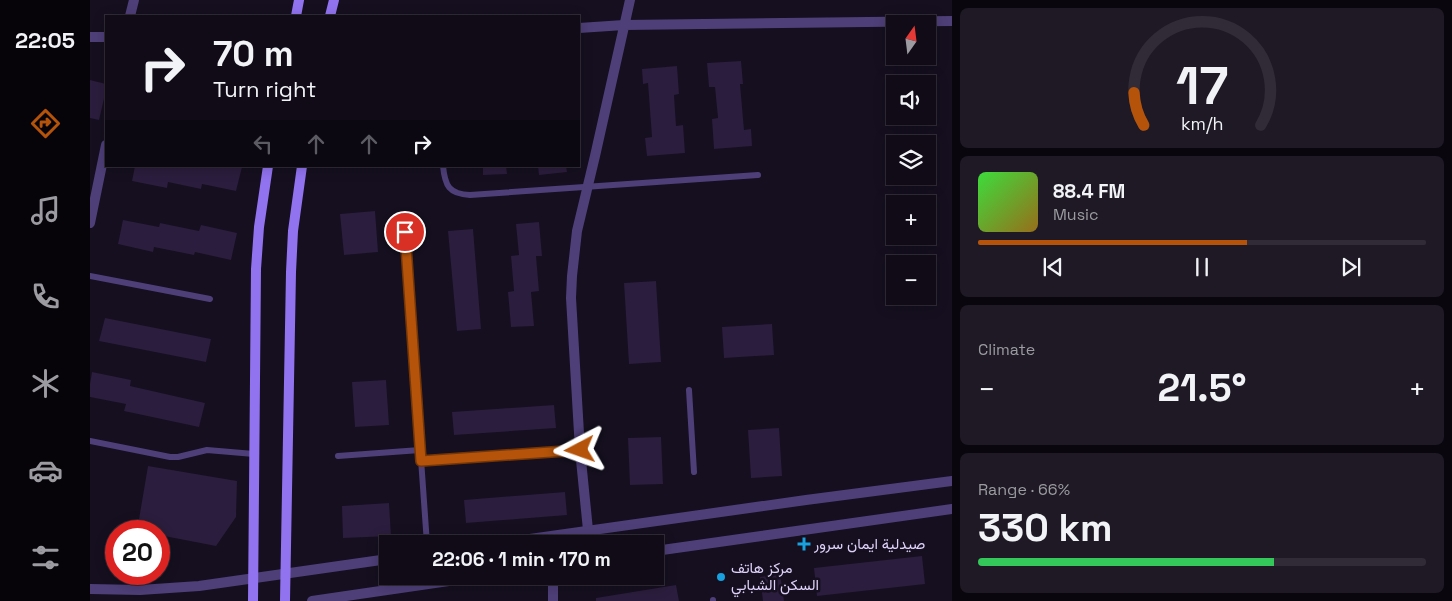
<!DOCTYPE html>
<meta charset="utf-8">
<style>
body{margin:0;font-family:"Space Grotesk",Vazirmatn,sans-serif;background:#1e1924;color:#f1f3f6;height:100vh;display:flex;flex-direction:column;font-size:19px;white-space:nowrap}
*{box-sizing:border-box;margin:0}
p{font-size:16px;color:#9c9ba1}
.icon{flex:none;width:28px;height:28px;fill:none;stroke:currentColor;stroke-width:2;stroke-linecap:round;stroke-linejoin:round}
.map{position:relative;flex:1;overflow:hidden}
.drawer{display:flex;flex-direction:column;gap:8px;padding:8px;background:#09060d;width:500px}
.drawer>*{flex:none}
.top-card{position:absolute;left:15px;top:15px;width:475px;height:152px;border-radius:0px;box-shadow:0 2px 12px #0003,0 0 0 1px #302b36;background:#100b17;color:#f1f3f6;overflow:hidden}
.needle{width:32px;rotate:14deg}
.controls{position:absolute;left:796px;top:15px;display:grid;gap:10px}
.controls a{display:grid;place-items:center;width:50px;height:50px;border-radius:0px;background:#100b17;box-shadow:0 2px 12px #0003,0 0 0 1px #302b36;font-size:25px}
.speed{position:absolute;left:15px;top:520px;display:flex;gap:10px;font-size:25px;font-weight:700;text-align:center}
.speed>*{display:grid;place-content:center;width:65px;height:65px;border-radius:50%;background:#100b17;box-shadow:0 2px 12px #0003,0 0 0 1px #302b36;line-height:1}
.speed .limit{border:8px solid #d22;background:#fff;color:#111}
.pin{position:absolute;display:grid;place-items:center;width:42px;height:42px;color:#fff;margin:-21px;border:2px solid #fff;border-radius:50%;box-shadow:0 1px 5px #0007}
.me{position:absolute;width:55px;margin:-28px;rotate:266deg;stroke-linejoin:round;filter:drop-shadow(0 0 4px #0008)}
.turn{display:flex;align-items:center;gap:18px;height:105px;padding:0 25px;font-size:22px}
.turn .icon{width:65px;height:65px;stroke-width:2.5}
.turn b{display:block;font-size:35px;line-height:42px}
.lanes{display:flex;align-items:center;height:48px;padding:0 25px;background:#0003;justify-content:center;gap:25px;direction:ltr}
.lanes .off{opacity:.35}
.big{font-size:38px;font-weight:700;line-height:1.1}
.drawer .card{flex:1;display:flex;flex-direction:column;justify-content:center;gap:8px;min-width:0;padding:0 18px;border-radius:8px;background:#1e1924}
.drawer .dial{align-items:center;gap:0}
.dial svg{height:130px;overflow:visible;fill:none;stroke:#302b36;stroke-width:7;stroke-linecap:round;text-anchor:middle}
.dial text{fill:#f1f3f6;stroke:none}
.song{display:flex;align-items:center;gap:15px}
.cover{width:60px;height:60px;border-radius:8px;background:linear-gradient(135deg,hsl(120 70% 55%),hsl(40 70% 35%))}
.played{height:5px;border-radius:2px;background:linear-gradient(90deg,#b45309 60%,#302b36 60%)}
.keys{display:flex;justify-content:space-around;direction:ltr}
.heat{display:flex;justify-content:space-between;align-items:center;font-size:28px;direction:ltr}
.charge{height:8px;border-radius:4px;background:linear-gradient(90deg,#34c759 66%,#302b36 0)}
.trip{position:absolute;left:289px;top:535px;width:285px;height:50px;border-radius:0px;background:#100b17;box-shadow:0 2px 12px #0003,0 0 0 1px #302b36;font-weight:700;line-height:50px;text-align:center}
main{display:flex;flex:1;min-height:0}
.tabs{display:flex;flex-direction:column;width:90px;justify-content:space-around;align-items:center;background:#060409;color:#9c9ba1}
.tabs .icon{width:35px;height:35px}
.tabs .active{color:#b45309}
.tabs b{font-size:22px;color:#f1f3f6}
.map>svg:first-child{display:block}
</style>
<main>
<nav class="tabs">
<b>22:05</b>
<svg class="icon active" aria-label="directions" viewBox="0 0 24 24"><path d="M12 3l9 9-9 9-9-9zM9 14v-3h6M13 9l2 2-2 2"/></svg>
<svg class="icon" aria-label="music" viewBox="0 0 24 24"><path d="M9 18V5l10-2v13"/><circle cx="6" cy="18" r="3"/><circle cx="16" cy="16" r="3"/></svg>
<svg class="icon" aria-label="phone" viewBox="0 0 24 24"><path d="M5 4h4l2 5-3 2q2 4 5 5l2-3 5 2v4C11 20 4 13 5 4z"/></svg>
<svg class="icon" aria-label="climate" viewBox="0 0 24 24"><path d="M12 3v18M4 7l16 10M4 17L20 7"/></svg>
<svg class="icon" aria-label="car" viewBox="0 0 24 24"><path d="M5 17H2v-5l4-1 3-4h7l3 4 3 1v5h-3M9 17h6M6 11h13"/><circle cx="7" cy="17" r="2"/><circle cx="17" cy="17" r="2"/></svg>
<svg class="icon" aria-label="filters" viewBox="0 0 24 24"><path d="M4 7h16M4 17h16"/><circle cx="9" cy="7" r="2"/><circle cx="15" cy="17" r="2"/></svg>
</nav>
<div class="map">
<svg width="862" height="601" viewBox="0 0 862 601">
<rect width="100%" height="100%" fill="#150f1f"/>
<path fill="#2b1d3d" d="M651,61L653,84H650L654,130L661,129L662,146L624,149L622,119L628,118L625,87H619L617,63Z
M587,66L589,94L584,95L586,126L593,125L595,153L557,156L555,138L562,137L558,83L553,84L552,69Z
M0,80L16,84V90L9,120L0,118Z
M45,166H148L152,167L146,191L112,184L111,189L78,182L77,188L42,181Z
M393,166H416L417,174L393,175Z
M448,166H476L477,172L449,175Z
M285,211L288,252L254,255L250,214Z
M33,220L69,227L70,223L109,231L111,225L147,233L141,260L105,252L104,255L64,247L63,252L28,244Z
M449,222L452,256H446L449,291L441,292L444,326L421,327L418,292L424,291L421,256L429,255L426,224Z
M383,229L391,329L367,331L358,231Z
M566,281L571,362L539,364L534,283Z
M15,318L121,339L116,362L9,341Z
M682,324L684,355L634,358L632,327Z
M2,372L41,380L40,386L115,403L109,427L34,411L36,404L0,397V384Z
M296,380L299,425L265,427L262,382Z
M464,405L466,428L364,435L362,412Z
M689,428L692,476L661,478L658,430Z
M571,437L573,484L540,485L538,438Z
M58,466L147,481L146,517L126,546L69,535V531H47Z
M475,492L477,515L376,523L374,500Z
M299,503L301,536L253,538L252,506Z
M832,556L835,584L727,596L724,568Z
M690,574L694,601H673L670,577Z
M586,585L589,601H506V598Z"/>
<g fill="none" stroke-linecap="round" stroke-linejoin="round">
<path stroke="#4e3f78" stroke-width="6" d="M353,166C355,186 359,194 380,195L668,175
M315,232L337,544
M0,276L120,299
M599,390L604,472
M0,441L80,457H88L117,450L164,454
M248,456L330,450
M331,461L490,450
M623,600V601"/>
<path stroke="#4e3f78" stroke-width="10" d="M40,16L44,0
M489,28L534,25L862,21
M0,37H16
M0,223L16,145
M498,530L490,450L481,298L482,276L487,231L505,156L540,0
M463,601V576"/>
<path stroke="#4e3f78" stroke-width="10" d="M404,544L716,500L862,481
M565,551L862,509
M0,589L50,590L109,586L298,559
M222,601L393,576"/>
<path stroke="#9173ef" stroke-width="10" d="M206,16L209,0
M240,16L244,0
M163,601L166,269L169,227L178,166
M195,601L201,272L203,231L212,166"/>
</g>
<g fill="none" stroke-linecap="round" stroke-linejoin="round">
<g stroke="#753606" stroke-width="12">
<path id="route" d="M315,232L331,461L490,450"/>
</g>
<use href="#route" stroke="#b45309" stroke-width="9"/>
</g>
<g fill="#19a0de" stroke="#150f1f" stroke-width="2">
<path d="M711.5 536.5h5v5h5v5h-5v5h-5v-5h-5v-5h5z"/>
<circle cx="631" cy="577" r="5"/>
</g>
<g text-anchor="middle" stroke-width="5" stroke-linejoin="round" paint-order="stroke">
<g font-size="15" fill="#dfd2fa" stroke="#150f1f" text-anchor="start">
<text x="724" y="549">صيدلية ايمان سرور</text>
<text x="641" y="573">مركز هاتف<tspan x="641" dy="17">السكن الشبابي</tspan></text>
</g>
</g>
</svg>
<div class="controls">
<a><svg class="needle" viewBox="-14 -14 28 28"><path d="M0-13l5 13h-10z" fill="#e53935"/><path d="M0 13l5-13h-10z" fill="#9c9ba1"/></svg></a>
<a><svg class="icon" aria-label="sound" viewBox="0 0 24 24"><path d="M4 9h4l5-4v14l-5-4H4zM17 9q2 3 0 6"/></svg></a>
<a><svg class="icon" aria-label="layers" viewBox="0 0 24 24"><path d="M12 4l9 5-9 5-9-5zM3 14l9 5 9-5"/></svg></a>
<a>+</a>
<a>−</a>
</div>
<div class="speed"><div class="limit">20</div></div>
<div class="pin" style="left:315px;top:232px;background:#d93025"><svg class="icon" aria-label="arrive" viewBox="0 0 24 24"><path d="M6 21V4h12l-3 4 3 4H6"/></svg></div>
<svg class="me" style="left:490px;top:450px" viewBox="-20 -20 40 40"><path d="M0-17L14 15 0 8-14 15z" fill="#b45309" stroke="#fff" stroke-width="4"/></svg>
<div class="trip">22:06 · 1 min · 170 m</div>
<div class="top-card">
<div class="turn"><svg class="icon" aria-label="right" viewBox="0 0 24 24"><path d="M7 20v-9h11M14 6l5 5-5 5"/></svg><div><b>70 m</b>Turn right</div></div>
<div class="lanes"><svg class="icon off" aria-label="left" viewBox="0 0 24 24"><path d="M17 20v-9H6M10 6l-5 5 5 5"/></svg><svg class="icon off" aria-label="ahead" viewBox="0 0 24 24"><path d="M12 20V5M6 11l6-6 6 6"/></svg><svg class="icon off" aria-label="ahead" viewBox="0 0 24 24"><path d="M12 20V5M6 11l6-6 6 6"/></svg><svg class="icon" aria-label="right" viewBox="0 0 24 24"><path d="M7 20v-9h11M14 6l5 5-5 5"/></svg></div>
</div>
</div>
<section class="drawer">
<div class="card dial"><svg viewBox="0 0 100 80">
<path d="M14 69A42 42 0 1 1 86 69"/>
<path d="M14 69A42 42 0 0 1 8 49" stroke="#b45309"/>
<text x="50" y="56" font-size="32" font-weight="700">17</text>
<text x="50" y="72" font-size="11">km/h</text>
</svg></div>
<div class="card">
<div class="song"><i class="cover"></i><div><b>88.4 FM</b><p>Music</p></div></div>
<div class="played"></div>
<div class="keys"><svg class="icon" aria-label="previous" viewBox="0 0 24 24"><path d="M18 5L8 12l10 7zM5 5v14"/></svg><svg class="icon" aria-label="pause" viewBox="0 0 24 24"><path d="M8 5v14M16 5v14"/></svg><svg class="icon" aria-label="next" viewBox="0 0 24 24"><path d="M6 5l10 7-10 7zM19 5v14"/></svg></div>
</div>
<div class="card"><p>Climate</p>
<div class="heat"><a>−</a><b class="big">21.5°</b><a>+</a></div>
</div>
<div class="card"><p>Range · 66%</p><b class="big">330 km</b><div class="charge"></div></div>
</section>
</main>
